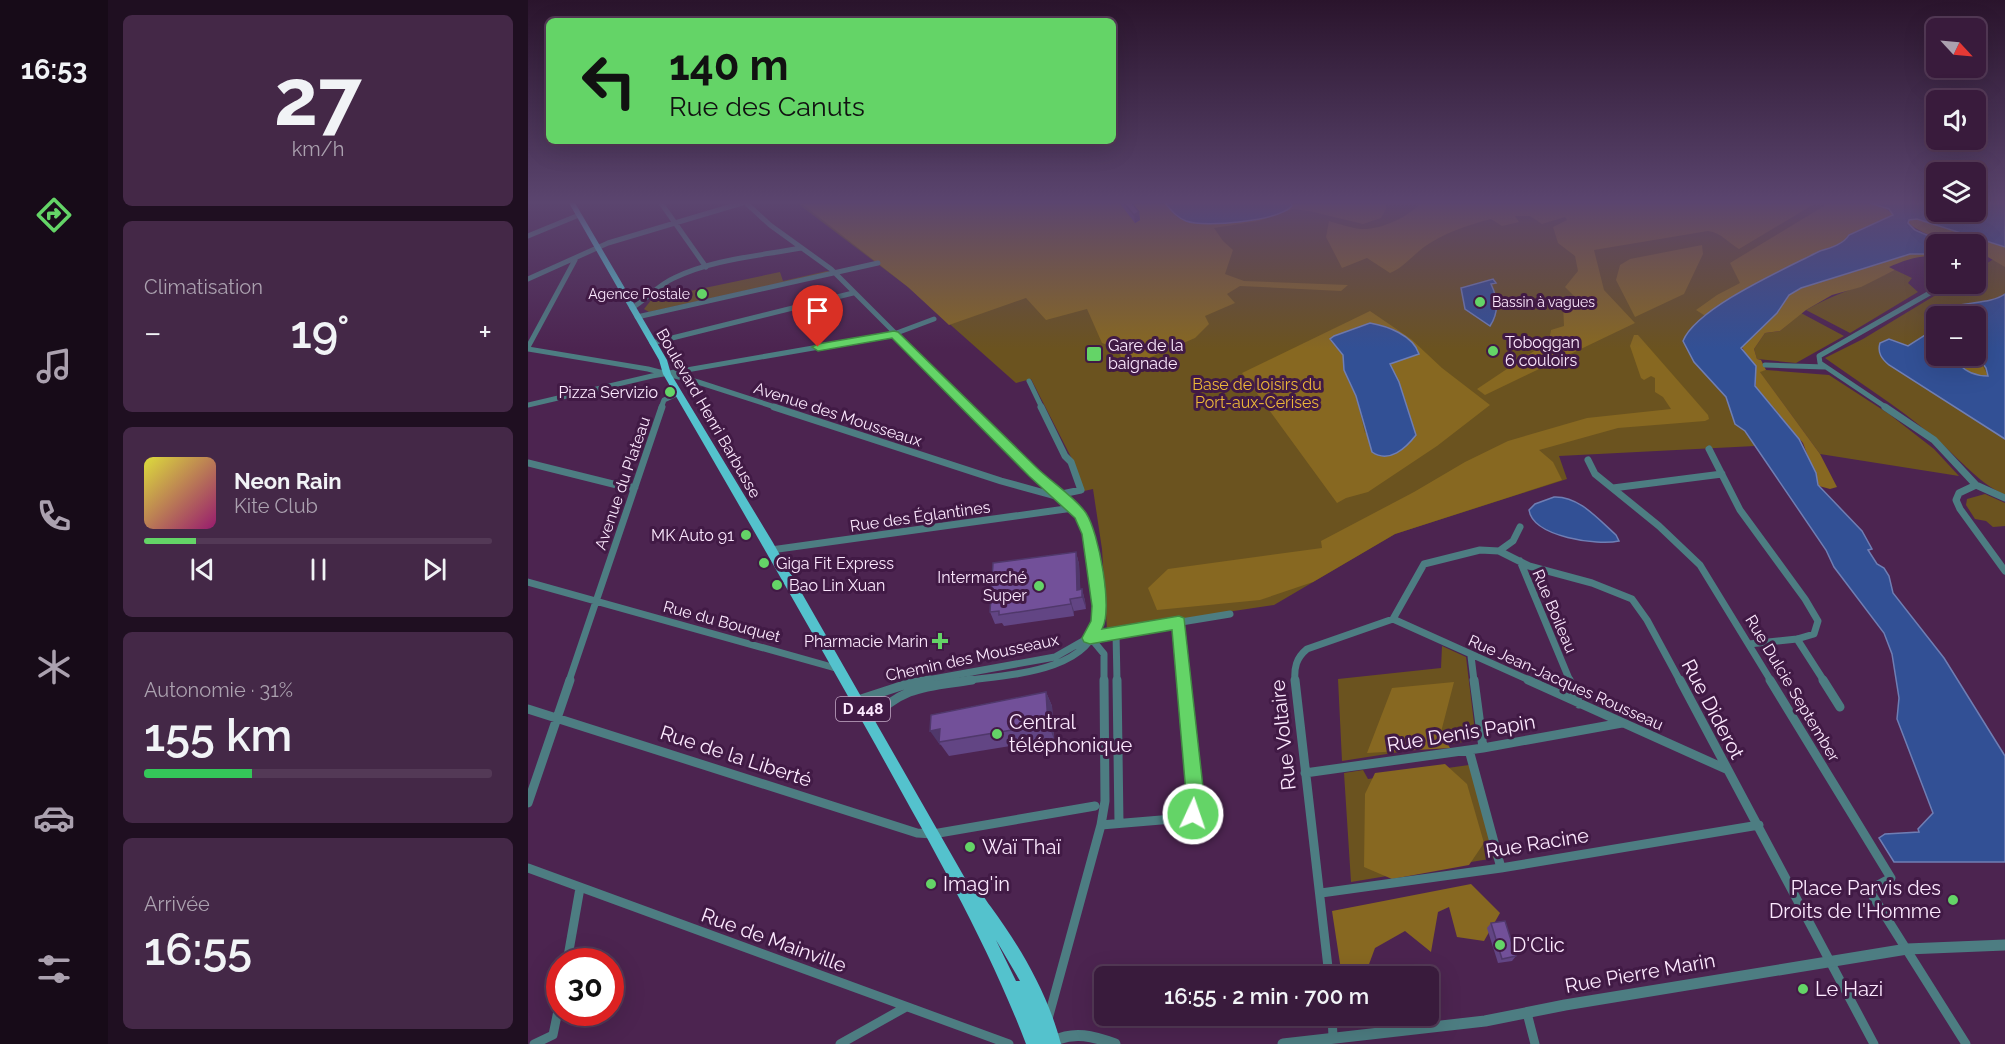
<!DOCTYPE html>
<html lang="fr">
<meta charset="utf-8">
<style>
body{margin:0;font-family:Raleway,sans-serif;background:#442847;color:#f1f3f6;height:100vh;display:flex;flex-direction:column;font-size:22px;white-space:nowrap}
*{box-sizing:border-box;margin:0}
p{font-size:20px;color:#aba1af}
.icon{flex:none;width:33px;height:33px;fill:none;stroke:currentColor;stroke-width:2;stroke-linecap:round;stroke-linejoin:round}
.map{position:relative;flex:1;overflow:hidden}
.drawer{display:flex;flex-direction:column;gap:15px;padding:15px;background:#1f0f21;width:420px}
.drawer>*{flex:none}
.hud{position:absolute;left:18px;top:18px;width:570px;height:126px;border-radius:9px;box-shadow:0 6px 24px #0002,0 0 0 2px #533956;background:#64d467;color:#111;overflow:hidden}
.needle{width:39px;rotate:116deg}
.fabs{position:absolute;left:1398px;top:18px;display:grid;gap:12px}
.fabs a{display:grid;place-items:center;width:60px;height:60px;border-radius:9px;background:#391b3c;box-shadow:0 6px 24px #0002,0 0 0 2px #533956;font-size:30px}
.speed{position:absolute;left:18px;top:948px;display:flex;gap:12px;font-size:30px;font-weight:700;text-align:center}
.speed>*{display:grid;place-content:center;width:78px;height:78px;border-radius:50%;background:#391b3c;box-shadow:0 6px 24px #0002,0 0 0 2px #533956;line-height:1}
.speed .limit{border:9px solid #d22;background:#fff;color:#111}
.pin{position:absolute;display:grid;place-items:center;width:51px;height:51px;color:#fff;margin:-62px -26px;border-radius:50% 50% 50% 0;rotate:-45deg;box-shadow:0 0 6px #0007}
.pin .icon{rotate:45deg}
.me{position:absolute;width:66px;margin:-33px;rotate:3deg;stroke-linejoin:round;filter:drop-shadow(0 0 4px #0008)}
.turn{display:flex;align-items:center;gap:21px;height:126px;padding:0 24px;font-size:27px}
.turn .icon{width:78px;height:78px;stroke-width:2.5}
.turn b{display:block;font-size:42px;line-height:51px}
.big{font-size:45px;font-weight:600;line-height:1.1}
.drawer .tile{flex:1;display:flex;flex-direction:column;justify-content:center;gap:9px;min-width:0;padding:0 21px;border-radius:9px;background:#442847}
.drawer .dial{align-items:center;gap:0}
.dial b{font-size:78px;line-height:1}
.song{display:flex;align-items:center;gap:18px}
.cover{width:72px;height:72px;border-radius:9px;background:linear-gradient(135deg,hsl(60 70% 55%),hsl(320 70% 35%))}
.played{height:6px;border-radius:3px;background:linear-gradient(90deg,#64d467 15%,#533956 15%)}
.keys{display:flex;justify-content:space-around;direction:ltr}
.heat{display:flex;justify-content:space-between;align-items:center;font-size:33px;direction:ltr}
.charge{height:9px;border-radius:4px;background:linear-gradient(90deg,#34c759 31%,#533956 0)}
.trip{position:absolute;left:566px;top:966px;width:345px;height:60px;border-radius:9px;background:#391b3c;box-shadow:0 6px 24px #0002,0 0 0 2px #533956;font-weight:600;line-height:60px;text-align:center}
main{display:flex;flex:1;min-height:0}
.dock{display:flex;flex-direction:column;width:108px;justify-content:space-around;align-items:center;background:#170b18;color:#aba1af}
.dock .icon{width:42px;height:42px}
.dock .active{color:#64d467}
.dock b{font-size:27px;color:#f1f3f6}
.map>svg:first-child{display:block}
</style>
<main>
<nav class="dock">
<b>16:53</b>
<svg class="icon active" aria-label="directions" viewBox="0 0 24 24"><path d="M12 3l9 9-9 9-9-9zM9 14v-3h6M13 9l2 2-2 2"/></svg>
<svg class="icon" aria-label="music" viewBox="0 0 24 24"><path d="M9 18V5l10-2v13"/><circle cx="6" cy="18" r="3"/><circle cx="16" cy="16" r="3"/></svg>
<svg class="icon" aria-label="phone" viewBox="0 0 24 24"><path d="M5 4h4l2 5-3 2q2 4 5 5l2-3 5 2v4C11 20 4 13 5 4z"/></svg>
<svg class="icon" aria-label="climate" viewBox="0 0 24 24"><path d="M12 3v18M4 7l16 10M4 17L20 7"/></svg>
<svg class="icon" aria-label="car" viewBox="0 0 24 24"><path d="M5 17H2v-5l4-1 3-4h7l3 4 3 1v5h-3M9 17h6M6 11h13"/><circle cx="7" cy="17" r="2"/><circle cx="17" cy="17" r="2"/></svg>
<svg class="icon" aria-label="filters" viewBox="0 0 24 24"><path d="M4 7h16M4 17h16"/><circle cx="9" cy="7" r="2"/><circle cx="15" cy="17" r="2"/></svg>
</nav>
<section class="drawer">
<div class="tile dial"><b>27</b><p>km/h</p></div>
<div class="tile"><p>Climatisation</p>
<div class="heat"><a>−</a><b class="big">19°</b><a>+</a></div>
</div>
<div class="tile">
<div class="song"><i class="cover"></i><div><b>Neon Rain</b><p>Kite Club</p></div></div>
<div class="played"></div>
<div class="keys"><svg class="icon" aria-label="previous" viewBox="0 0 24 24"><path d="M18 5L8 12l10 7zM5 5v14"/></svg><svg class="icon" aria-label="pause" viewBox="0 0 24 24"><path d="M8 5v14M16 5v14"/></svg><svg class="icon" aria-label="next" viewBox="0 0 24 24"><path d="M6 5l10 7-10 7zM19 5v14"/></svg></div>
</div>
<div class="tile"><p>Autonomie · 31%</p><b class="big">155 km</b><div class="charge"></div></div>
<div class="tile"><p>Arrivée</p><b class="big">16:55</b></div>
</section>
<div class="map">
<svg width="1477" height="1044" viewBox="0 0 1477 1044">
<rect width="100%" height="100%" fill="#4c2450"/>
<path fill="#6b531f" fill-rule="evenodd" d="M269,203H1342L1365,215L1321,235C1316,245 1303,248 1292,251L1194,302L1156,339L1166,362L1198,397L1207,424L1217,431L1227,446L1031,456L1039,479L867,534L746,605L579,630L574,549L565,489L556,491L543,457L503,379L488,383L380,287Z
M1477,252V495C1447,481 1428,454 1402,434C1369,406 1332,383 1297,358L1335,339L1426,284H1448V270ZM1408,316H1448V356H1408Z
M1367,270L1384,278L1380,283L1390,292L1322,333L1278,310C1306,294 1337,285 1367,270Z
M299,271L302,272L121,312L116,309L124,299L252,272L255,281Z
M1273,313L1316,336L1268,363L1229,359L1226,349L1237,333L1252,331Z
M1238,370L1301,375L1361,414L1406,449L1431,476L1292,454L1231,371Z
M1457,494L1477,503V526L1465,527L1458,521L1447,519L1438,505L1439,499Z
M914,646L938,657L948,740L814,761L810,679L913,668Z
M941,765L967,858L823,882L816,773L835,770L840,779Z"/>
<path fill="#876821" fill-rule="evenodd" d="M273,203H637C640,207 644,214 649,217C670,233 736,216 760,209L763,203H858V209L853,218L835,224L781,211L765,209L731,221L686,228L695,241L705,250L697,274L716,281L820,285L813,291L712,286L699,294L707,303L677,316L681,324L667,338L597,368L590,349L574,343L559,309L518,320L498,298L421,325L380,287Z
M893,203H1288L1211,249C1199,242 1194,233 1180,231L1066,250L1076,290L1107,323L957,395L949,389L1021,341L1023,330L1036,326L1035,303L1049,299L1037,287L1050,271L1047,256L1030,243L1025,227L1039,220L1037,217L1014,224L1002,216H987L991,222L974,226L963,219C940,225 916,233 896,247C884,256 876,267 862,273L839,258L814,268L798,237L801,221C811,224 823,228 833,229C853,230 880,217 893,203Z
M1301,203C1321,203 1351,198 1365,215L1321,235C1316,244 1302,248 1292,251C1254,271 1211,287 1179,317L1168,310L1189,295L1212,283L1202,263Z
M1389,219L1477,247V267L1448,250V244C1425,244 1398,237 1380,223V220Z
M1174,245L1175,254L1156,294L1107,317L1088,280L1092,265L1102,259Z
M1401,252L1408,254V257C1393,254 1375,261 1361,267L1367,270L1333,287L1304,295L1278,310L1252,331L1237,333L1226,349L1229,359L1233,360L1238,370L1232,372L1292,454L1309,487L1302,489L1291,486L1275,443L1228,387L1227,372L1214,347L1250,312L1261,295L1273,288L1382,254Z
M842,311L883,339L914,368L962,405L909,446L840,492L818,498L809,503L714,373ZM842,323L889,348L891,354L864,362L861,366L871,382L882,415L837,433L828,396L820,380L815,355L802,340Z
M1106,335H1110L1180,415L1181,419L1177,421L1090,428L1011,450L1025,462L1034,480L867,534L785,582L732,600L629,610L620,588L640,569L794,548L793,541L886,492L937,462L980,441L1059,418L1143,409L1135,397L1127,392V378L1123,376L1116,380L1113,378L1102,346Z
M1448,353L1460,376L1444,374L1431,364L1433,356H1448Z
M926,682L913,732L922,748L839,753L864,688Z
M917,764L939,784L956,843L941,865L864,879L836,867L837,794L847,773Z
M943,884L972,913L956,941L929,937L921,907L910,912L903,952L877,931L847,948L837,975L813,970L804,911Z"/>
<path fill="#325095" stroke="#6f7eb4" stroke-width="1.5" d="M637,203H763L764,206C750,221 677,228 658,221C648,217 643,210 637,203Z
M1342,203H1408V212H1448V203H1477V247L1389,219L1381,220L1380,223L1387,230L1401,236L1436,244H1408V254H1382L1273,288L1261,295L1249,313L1213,348L1228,366L1227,386L1271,439L1288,473L1290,485L1334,531L1344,549L1340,550L1349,564L1356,568L1361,576L1365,593L1416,658L1477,756V862H1366L1351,838L1357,834L1391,832L1390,829L1405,813L1369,719L1371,698L1364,654L1356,633L1306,567L1298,550L1217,431L1207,424L1198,397L1166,362L1155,341C1169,307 1259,268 1292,251C1302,248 1316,244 1321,235L1365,215L1361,209Z
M965,279L968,283L963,284C970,299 971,312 962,326L937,309L933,288Z
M1477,294V439L1361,365C1354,359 1349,353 1352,343L1361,339L1380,346L1408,328V356H1433L1431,364C1439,373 1448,376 1460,376L1458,368L1448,353V316H1411C1427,298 1458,307 1477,294Z
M842,323C859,326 885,335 891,354L862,364L871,382L888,435C878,448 861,464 844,452L828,396L816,370L815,355L802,339L806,336Z
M1026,497C1051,496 1070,519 1088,535L1091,541C1070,546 1005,537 1001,510L1007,504Z"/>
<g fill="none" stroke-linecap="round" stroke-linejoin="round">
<path stroke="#4d7d82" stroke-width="5" d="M133,203L178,267
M218,203L242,225L303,269L442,408
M0,236L51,215
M0,279L80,243L214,203
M104,308C119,299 130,285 146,278C185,259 231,256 273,248
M109,317L350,263
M124,343L325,293
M0,347L47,260
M0,349L120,369L170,382L250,408
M1237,365L1297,367
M501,381L514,408
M0,405L124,376L366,334L406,319
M133,408L136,400L151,393
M1359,408L1292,363L1291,356L1407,290"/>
<path stroke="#4d7d82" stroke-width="7" d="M246,407L473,481L531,497
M513,407L537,456L543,462L553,490L529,495
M1357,407L1406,440L1448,485L1477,498
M1181,449L1212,510L1277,599L1290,621L1286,634L1269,639L1221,644
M1060,460L1067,474L1131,526L1172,565L1243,681
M0,463L97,487H107
M1448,485L1431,493L1428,500L1432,509L1477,571
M1085,488L1194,474
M243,550L545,508
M971,551L1001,566L1064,583L1104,599L1119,620L1152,681
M992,561L1042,681
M0,582L311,669
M865,619L1003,681
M651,623L656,681
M588,633L589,681
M562,637L576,654V681
M1269,639L1296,681
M943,656L946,681
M41,681L134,407
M394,681L527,657L562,637L702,614
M435,681C475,675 562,673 570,621C572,607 569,593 567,579C564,557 561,537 553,516L440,407
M767,681C766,668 768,658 779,649L865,619L896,564L952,550L971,551L985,541L992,527"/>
<path stroke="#4d7d82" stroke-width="9" d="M589,680L591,823
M767,680L801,976
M946,680L955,748
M1000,680L1200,770
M1041,680L1051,704
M1152,680L1346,1044
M1242,680L1363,878L1341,890L1438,1044
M1295,680L1312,707
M330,700L379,684L402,680
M0,709L389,833L405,834L567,806
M342,721C374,685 400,687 444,680
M941,750L973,868
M777,773L955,748L1094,723
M0,803L42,680
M573,825L657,818L665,814L668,805L656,680
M0,868L481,1044
M793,893L973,868L1231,825
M39,962L52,888
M999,1013L1007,1044
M804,1016L805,1037
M520,1019L573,825L577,801L576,680
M6,1044L25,1035L32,1001
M312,1044L378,1007"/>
<path stroke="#4d7d82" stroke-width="11" d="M528,1044L525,1041C547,1031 565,1036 587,1044
M755,1044L957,1021L1037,1005L1379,949L1477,945"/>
<path fill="#54c2cd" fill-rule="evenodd" d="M41,203H47L139,360L143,374L244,541L438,880C449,884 456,898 463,907C493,948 520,994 533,1044H498C458,939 401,842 347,744C277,620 207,497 135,374L131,360ZM468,940L492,981H488Z"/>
</g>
<path fill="#624584" d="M593,203H604L611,212L612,220L607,223L593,205Z
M548,552L551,564L552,589H554L557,601L558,609L546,611V616L476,626L474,623L467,624L462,612Z
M518,692L524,706L526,739L421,756L413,745H412L403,715Z
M963,923L988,956L984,961L970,963L959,928Z"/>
<path fill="#50386b" d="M611,212L612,220L607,223L606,215Z
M548,552L551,564L553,598L549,590Z
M554,589L557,601L558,609L554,597Z
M542,599L546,611V616L543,604Z
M518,692L524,706L526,739L520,724Z
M412,729L411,742L413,745H412L402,731Z"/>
<path fill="#725099" stroke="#50386b" stroke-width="1.5" d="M596,203H604L611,212L606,215Z
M548,552L549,590L554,589V597L542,599L543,604L471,615V611L462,612L465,563Z
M518,692L520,724L411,742L412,729L402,731L403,715Z
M977,921L988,956L974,959L963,923Z"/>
<linearGradient id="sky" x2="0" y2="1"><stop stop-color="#2a142c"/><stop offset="0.58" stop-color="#5b456f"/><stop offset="1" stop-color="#5b456f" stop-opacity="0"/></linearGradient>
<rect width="1477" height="349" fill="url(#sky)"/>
<path fill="#64d467" stroke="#418a43" stroke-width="1.5" d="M366,331L370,332C416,377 462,422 508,467C522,481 547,497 558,513C571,533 585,609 574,629L651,616L656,618L677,805L671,821L665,823L659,821L656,814L659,805L644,630L562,644L556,642L554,638L563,621L564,606L554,534L547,518L501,476L364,338L290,351L284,347L290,344Z"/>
<g fill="#64d467" stroke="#411a45" stroke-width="2">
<circle cx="174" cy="294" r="6"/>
<circle cx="952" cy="302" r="6"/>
<circle cx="965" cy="351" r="6"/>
<rect x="558" y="346" width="16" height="16" rx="3"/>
<circle cx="142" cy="392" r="6"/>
<circle cx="218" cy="535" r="6"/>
<circle cx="236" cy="563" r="6"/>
<circle cx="249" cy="585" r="6"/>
<circle cx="511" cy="586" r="6"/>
<path d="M409 632h6v6h6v6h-6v6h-6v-6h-6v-6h6z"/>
<circle cx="469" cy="734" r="6"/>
<circle cx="442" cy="847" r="6"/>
<circle cx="403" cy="884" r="6"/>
<circle cx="1425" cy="900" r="6"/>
<circle cx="972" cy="945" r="6"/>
<circle cx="1275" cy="989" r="6"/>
</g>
<g text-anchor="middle" stroke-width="6" stroke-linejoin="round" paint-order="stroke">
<g font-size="14" fill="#fce8fe" stroke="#411a45" text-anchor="end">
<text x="162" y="299">Agence Postale</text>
<text x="964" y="307" text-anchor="start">Bassin à vagues</text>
</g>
<rect fill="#411a45" stroke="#c4aac6" stroke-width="1.5" x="308" y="697" width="54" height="24" rx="4.5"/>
<g font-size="15" font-weight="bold" fill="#fce8fe">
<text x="335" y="714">D 448</text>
</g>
<g font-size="16" fill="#fce8fe" stroke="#411a45" text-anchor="start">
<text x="977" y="348">Toboggan<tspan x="977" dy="18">6 couloirs</tspan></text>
<text x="580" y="351">Gare de la<tspan x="580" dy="18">baignade</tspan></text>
<text x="130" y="398" text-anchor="end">Pizza Servizio</text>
<text x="206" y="541" text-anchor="end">MK Auto 91</text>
<text x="248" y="569">Giga Fit Express</text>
<text x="499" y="583" text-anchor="end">Intermarché<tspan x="499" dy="18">Super</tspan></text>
<text x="261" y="591">Bao Lin Xuan</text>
<text x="400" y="647" text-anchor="end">Pharmacie Marin</text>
</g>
<g font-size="16" fill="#edb739" stroke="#411a45">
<text x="729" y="390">Base de loisirs du<tspan x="729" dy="18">Port-aux-Cerises</tspan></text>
</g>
<g font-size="16" fill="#fce8fe" stroke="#411a45">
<text transform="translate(181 413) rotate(60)" y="6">Boulevard Henri Barbusse</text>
<text transform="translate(310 414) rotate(18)" y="6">Avenue des Mousseaux</text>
<text transform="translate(94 483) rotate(-71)" y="6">Avenue du Plateau</text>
<text transform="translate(392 516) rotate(-8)" y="6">Rue des Églantines</text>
<text transform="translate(1027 611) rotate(67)" y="6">Rue Boileau</text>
<text transform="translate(194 621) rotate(15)" y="6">Rue du Bouquet</text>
<text transform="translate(444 657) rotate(-12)" y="6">Chemin des Mousseaux</text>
<text transform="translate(1038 682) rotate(24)" y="6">Rue Jean-Jacques Rousseau</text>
<text transform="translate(1265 688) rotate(59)" y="6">Rue Dulcie September</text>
</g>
<g font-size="20" fill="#fce8fe" stroke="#411a45">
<text transform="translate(1185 709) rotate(62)" y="7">Rue Diderot</text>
<text transform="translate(933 733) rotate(-9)" y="7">Rue Denis Papin</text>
<text transform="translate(755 735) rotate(-96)" y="7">Rue Voltaire</text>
<text transform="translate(208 756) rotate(18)" y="7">Rue de la Liberté</text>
<text transform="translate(1009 843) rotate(-9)" y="7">Rue Racine</text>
<text transform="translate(246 940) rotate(20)" y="7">Rue de Mainville</text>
<text transform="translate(1112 973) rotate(-10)" y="7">Rue Pierre Marin</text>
</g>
<g font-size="20" fill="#fce8fe" stroke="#411a45" text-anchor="start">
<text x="481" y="729">Central<tspan x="481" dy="23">téléphonique</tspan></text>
<text x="454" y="854">Waï Thaï</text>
<text x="415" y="891">Imag'in</text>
<text x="1413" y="895" text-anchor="end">Place Parvis des<tspan x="1413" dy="23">Droits de l'Homme</tspan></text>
<text x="984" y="952">D'Clic</text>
<text x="1287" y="996">Le Hazi</text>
</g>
</g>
</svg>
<div class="fabs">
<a><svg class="needle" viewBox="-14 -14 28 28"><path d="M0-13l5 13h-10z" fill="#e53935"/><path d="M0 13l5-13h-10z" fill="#aba1af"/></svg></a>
<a><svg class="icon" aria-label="sound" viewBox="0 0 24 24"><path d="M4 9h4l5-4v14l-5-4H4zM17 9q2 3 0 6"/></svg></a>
<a><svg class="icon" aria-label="layers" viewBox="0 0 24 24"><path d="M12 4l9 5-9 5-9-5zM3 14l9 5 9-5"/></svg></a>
<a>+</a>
<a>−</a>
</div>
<div class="speed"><div class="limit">30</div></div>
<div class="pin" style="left:290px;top:347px;background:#d93025"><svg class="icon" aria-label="arrive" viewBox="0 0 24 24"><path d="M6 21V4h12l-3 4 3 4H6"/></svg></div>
<svg class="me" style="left:665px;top:814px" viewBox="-20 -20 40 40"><circle r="17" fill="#64d467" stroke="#fff" stroke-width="3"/><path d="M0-11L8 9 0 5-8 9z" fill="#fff"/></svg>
<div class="trip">16:55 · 2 min · 700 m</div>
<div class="hud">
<div class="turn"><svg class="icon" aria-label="left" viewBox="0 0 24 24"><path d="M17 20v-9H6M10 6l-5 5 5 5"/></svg><div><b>140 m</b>Rue des Canuts</div></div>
</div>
</div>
</main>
